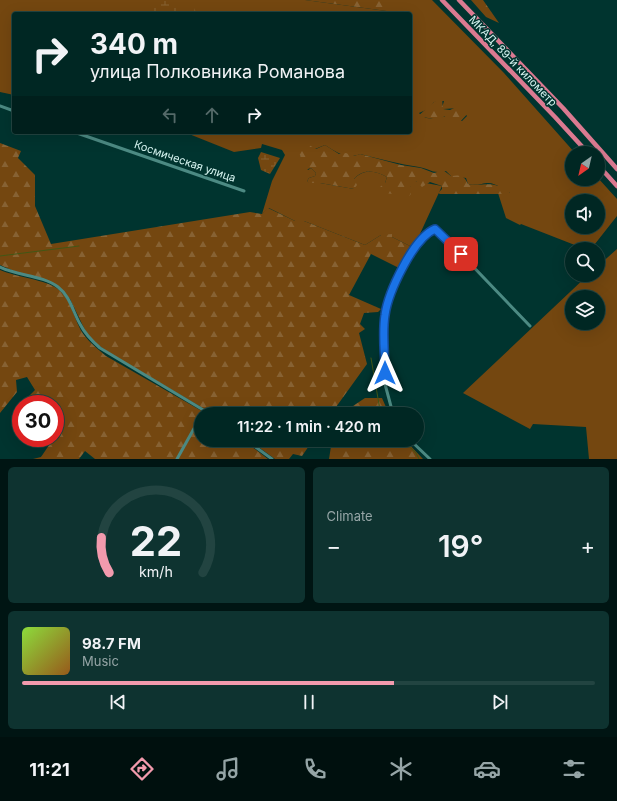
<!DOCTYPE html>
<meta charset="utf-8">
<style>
body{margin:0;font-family:Inter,sans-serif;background:#0e3330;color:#f1f3f6;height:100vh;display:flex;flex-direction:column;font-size:15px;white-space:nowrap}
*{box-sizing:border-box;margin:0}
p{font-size:13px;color:#95a5a6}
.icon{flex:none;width:22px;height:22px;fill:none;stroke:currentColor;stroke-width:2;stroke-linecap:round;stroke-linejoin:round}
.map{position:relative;height:459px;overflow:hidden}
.side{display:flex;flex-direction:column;gap:8px;padding:8px;background:#001513;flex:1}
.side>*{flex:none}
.banner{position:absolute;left:12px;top:12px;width:400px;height:122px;border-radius:4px;box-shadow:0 4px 16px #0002,0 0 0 1px #224441;background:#002723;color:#f1f3f6;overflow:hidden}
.needle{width:26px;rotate:214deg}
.fabs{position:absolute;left:565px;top:146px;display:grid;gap:8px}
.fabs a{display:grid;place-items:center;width:40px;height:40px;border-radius:50%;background:#002723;box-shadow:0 4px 16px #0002,0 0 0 1px #224441;font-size:20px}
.speed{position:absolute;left:12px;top:395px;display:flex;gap:8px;font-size:20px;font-weight:700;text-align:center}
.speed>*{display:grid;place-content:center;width:52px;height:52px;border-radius:50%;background:#002723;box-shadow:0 4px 16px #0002,0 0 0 1px #224441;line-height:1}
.speed .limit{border:6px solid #d22;background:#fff;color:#111}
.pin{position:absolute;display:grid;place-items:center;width:34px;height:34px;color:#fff;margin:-17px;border-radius:8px;box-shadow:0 2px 6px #0006}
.me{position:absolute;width:44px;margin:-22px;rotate:0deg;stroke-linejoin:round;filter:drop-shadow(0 0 3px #0008)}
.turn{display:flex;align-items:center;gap:14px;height:84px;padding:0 12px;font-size:18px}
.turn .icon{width:52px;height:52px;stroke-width:2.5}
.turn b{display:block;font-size:28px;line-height:34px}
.lanes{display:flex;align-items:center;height:38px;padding:0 12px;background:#0003;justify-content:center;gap:20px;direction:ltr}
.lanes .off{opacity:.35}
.big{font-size:30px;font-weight:600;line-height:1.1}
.side .card{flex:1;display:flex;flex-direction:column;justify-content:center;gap:6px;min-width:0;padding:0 14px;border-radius:6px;background:#0e3330}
.side .dial{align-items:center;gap:0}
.dial svg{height:104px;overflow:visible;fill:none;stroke:#224441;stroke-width:7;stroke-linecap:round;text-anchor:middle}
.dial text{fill:#f1f3f6;stroke:none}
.song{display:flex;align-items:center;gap:12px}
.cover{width:48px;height:48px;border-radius:6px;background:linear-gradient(135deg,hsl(90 70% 55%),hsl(30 70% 35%))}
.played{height:4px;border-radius:2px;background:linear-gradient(90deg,#f29aad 65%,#224441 65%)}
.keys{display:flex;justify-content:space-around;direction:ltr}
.heat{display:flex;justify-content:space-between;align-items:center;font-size:22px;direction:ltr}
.side .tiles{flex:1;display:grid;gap:8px;grid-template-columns:1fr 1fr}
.card:last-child{grid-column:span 2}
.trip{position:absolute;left:194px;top:407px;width:230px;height:40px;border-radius:20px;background:#002723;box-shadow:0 4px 16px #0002,0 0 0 1px #224441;font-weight:600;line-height:40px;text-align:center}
.menu{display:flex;height:64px;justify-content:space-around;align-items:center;background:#00100e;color:#95a5a6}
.menu .icon{width:28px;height:28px}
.menu .active{color:#f29aad}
.menu b{font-size:18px;color:#f1f3f6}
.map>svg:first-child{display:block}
</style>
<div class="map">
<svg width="617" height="459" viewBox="0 0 617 459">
<defs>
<pattern id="forest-firs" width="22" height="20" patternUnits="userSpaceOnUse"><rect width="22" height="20" fill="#744710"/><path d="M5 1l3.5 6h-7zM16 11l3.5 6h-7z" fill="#876233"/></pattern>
<pattern id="wetland-marsh" width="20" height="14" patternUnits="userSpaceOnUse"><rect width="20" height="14" fill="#744710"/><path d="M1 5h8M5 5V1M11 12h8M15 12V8" fill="none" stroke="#876233"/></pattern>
</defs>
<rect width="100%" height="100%" fill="#00342f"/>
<path fill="#744710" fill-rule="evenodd" d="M0,0H305L394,12V0H432L504,73L575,153H572V179L598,178L617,199V216L591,249H585L521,224L520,225L506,218L498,193H510C504,190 495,182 487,183C478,184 479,186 468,184L466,178L451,176L446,171C431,174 431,169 419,167C399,164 380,159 360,154C347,160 336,152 325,145L300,155L308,170L311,168L316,173L315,176L309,178L307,181L310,183H320L354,189V179C365,168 375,171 387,177L385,183L410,187L415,181L442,186L419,236L410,246L392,237V235H381L365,245L304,221H295L269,208L262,214L272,181L285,155L282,150L262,144L261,148L234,152L184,132H410V14H14V95L0,92ZM444,101L442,108L443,109L461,108L467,116L462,121L446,116C437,119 426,121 419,113L428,109L434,102ZM572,201H598V227H572Z
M617,249V459H589L586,427L533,424L530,429L463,393L588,275H598V266ZM572,297H598V323H572Z"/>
<path fill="url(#forest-firs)" d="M305,0H394V12Z
M471,0H483L499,23L486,17Z
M442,98L443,109L450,110L458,106L461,108L468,107L471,110L459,123L446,121L445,116L438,120L418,116L434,102Z
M0,143L21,151L18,158L35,175V206L51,244L250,212L262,214L268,208L295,221H304L365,245L381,235L392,234V237L410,246L399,268L371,254L349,295L381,309L378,312L364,313L360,324L365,329L359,333L367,364L331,414H213L111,354L94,342L85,330L70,299L57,285L16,272L0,265Z
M299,145H309L316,149L325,145L339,154L346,153L354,156L360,154L401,165L421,168L434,173L443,170L451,176C460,175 464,175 468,184C481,187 485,182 498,186L501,185L511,194H440L438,193L442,189V186L430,182L422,187L416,181L413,186L410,187L411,194L409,196L384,193L380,190V187L385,183L387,177C375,171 364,168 354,179L357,185L354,189L320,183H309L307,181L309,178L315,176L316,173L311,168L305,170L303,168L300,155H297L295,152Z
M0,270C16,277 47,280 58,289C72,300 74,321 84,335C90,343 98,349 106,356L207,414H201V440H243L268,459H95L85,451L79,459H33L41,457L62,426L55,418V404L41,402L27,404L24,401L35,390L27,377L16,380L17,392L0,413Z
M365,398H382L389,414H348L353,406Z
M249,440H313L302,456L293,454L289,459H275Z
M332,440H405L423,459H329Z"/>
<path fill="url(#wetland-marsh)" d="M152,0H165L174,8L178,5L188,11L194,8L197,14H170L160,11L158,14H152L154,6Z
M261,152L280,158L270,174L261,170L258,158Z"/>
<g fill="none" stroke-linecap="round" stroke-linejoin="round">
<path stroke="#425716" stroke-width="1" d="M0,256L79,246
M371,358L380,410L383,414
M402,440L416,453L419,459"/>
<path stroke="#4c8a83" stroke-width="3" d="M0,106L14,111
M74,132L244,191
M0,267C18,276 42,275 58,287C70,296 73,312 80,324C85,334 92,341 100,348L210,414
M393,414L385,384V316L388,302L412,251L433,230H438L530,326
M246,440L272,459
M410,440L430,459
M177,459L201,416"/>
<path stroke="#db7a91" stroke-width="4.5" d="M442,0L555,117L588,153
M459,0L563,108L617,169
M598,165L617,186"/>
</g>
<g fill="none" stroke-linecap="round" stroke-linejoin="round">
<g stroke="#114b97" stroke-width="10">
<path id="route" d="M385,373C385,354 382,333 385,315C388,293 413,238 435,229L461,254"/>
</g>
<use href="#route" stroke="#1a73e8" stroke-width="7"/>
</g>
<g text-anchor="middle" stroke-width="3" stroke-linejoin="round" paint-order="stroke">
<g font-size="11" fill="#d5f4f0" stroke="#00342f">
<text transform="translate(513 61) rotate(46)" y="4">МКАД, 89-й километр</text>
<text transform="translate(185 161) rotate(19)" y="4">Космическая улица</text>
</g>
</g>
</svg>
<div class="fabs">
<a><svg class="needle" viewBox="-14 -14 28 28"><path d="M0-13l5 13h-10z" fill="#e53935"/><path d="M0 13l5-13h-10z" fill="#95a5a6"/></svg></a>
<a><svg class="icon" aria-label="sound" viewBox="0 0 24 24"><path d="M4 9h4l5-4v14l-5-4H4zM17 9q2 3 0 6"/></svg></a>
<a><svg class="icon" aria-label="search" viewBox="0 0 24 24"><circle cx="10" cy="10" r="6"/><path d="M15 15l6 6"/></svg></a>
<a><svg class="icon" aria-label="layers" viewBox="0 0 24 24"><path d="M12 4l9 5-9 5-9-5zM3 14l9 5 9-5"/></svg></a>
</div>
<div class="speed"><div class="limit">30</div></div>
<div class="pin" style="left:461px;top:254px;background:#d93025"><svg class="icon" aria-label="arrive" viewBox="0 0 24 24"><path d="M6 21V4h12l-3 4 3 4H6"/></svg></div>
<svg class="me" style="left:385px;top:373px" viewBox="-20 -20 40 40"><path d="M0-17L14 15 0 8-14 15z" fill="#1a73e8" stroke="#fff" stroke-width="4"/></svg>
<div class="trip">11:22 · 1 min · 420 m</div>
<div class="banner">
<div class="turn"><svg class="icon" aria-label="right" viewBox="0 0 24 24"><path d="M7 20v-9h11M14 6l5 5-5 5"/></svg><div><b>340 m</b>улица Полковника Романова</div></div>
<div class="lanes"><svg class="icon off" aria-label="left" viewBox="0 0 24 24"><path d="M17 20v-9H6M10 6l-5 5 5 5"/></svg><svg class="icon off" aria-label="ahead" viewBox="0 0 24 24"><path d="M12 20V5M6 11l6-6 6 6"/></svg><svg class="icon" aria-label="right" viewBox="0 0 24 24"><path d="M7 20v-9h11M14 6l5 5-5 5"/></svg></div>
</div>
</div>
<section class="side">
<div class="tiles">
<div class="card dial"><svg viewBox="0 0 100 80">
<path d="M14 69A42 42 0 1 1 86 69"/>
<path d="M14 69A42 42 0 0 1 8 42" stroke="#f29aad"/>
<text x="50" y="56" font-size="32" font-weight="700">22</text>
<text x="50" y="72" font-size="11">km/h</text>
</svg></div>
<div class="card"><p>Climate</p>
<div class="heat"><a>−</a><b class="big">19°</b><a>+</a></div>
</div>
<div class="card">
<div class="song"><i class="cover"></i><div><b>98.7 FM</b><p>Music</p></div></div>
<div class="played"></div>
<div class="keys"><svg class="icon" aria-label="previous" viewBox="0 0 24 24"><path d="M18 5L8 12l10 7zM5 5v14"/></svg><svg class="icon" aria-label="pause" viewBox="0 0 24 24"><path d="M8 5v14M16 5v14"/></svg><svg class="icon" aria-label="next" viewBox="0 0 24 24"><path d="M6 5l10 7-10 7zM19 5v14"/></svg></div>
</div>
</div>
</section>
<nav class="menu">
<b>11:21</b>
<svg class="icon active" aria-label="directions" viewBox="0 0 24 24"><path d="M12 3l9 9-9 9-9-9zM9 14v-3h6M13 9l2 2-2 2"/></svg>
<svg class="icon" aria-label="music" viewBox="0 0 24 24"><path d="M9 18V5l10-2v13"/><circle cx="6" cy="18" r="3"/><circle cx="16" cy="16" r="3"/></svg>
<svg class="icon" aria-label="phone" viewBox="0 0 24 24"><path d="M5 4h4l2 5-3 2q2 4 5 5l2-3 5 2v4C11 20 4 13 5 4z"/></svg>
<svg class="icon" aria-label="climate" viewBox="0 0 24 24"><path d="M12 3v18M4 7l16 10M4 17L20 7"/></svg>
<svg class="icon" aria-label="car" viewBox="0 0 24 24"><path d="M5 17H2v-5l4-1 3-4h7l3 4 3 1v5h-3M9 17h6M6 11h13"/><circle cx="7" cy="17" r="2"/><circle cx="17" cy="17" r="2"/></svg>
<svg class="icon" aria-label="filters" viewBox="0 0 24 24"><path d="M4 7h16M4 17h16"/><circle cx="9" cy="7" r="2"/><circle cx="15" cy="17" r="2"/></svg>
</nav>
